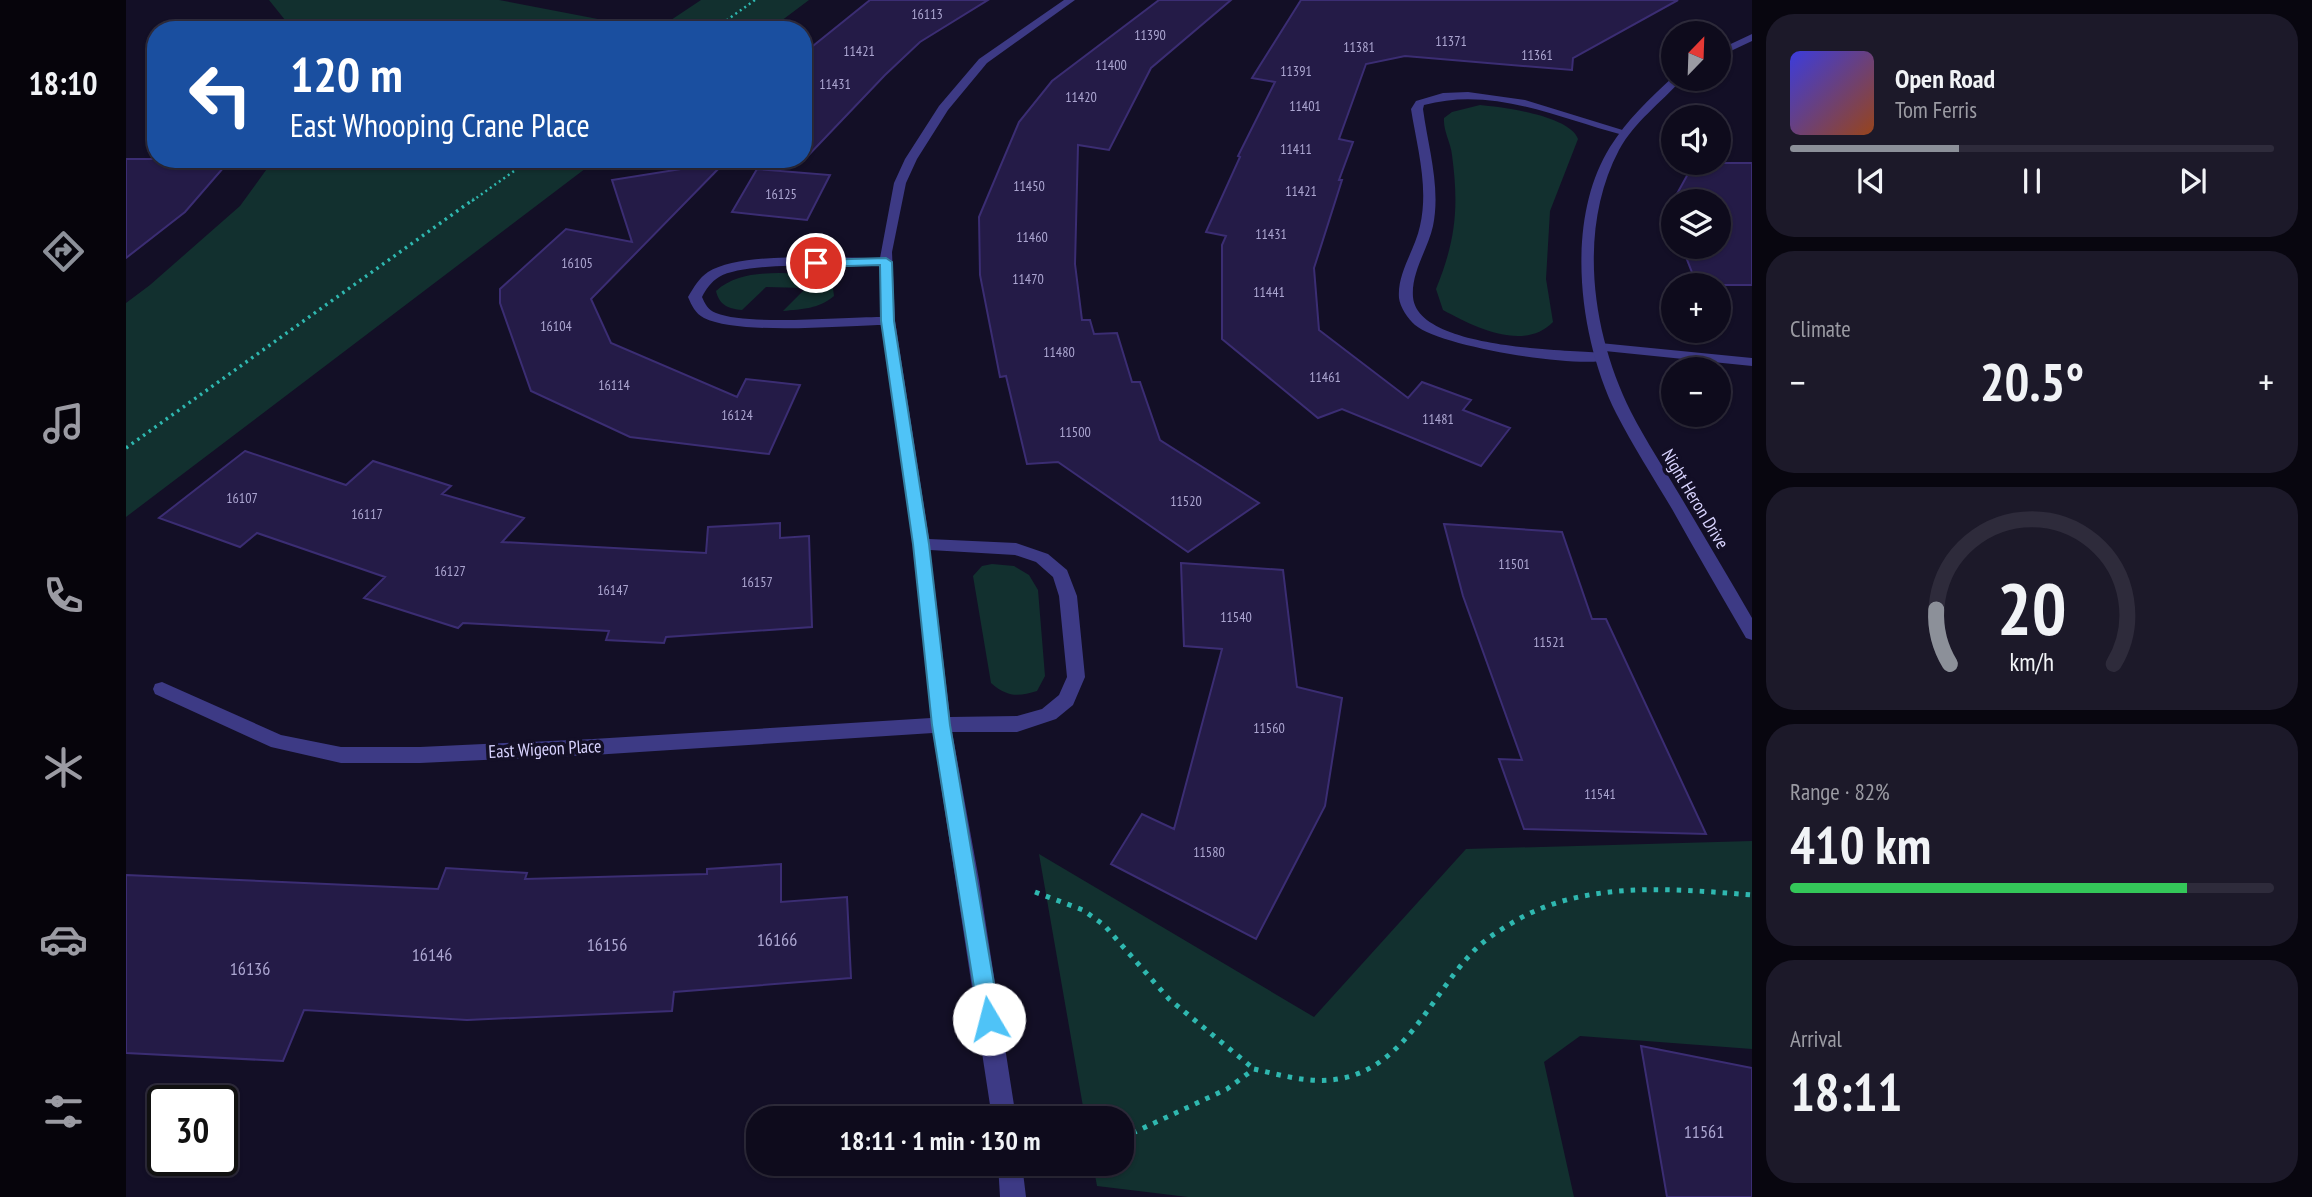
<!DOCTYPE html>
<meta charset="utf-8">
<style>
body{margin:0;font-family:"PT Sans Narrow",sans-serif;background:#1c1929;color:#f1f3f6;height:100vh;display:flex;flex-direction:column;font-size:26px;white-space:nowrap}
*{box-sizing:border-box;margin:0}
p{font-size:23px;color:#9b9ba3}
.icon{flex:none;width:38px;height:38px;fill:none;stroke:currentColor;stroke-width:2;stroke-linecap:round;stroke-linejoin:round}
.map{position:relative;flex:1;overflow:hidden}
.drawer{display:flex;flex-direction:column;gap:14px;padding:14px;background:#08060f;width:560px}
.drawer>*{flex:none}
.guide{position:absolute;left:21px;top:21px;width:665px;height:147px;border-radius:28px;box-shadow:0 2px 5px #0004,0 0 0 2px #2e2b3b;background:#1a4fa0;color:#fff;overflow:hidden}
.needle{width:46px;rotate:23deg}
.buttons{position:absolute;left:1535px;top:21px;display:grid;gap:14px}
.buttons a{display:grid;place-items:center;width:70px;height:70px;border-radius:50%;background:#0e0b1c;box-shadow:0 2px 5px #0004,0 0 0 2px #2e2b3b;font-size:35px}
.speed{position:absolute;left:21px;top:1085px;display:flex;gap:14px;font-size:35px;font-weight:700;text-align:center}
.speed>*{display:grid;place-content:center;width:91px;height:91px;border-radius:50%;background:#0e0b1c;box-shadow:0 2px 5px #0004,0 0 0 2px #2e2b3b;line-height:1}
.speed .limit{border:4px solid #111;border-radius:10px;background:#fff;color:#111}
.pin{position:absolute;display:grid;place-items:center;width:60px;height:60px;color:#fff;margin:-30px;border:4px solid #fff;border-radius:50%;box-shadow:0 2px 7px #0007}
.me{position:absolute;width:77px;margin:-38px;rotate:352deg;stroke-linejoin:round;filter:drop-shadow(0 0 5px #0008)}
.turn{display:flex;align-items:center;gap:24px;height:147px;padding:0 28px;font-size:32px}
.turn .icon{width:91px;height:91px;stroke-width:2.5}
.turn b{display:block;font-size:49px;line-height:60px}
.big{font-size:52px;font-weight:700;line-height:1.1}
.drawer .widget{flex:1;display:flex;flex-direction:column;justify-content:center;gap:10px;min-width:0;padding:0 24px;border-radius:28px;background:#1c1929}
.drawer .dial{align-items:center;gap:0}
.dial svg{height:182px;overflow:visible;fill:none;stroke:#2e2b3b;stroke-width:7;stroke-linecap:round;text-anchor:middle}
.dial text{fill:#f1f3f6;stroke:none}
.song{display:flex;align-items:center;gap:21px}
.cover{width:84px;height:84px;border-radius:10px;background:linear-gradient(135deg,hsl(240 70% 55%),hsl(20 70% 35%))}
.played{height:7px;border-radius:4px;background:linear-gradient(90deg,#8c9099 35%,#2e2b3b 35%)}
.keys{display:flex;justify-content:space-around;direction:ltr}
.heat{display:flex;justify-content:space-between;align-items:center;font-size:38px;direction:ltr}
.charge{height:10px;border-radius:5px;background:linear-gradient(90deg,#34c759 82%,#2e2b3b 0)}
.trip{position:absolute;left:620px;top:1106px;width:388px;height:70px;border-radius:28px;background:#0e0b1c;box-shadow:0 2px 5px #0004,0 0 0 2px #2e2b3b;font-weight:700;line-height:70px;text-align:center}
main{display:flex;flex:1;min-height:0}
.tab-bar{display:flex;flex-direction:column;width:126px;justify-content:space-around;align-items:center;background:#06040b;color:#9b9ba3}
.tab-bar .icon{width:49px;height:49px}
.tab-bar .active{color:#8c9099}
.tab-bar b{font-size:32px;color:#f1f3f6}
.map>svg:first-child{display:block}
</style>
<main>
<nav class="tab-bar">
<b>18:10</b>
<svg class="icon active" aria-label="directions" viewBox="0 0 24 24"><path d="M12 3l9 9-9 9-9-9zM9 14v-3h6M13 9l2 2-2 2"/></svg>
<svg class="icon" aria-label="music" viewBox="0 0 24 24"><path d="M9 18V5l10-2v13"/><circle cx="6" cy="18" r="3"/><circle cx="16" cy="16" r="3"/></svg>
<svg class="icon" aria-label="phone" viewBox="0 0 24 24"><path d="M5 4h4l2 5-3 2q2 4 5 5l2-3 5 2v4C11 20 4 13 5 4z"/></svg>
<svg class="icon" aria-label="climate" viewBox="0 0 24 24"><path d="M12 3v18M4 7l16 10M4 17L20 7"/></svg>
<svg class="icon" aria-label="car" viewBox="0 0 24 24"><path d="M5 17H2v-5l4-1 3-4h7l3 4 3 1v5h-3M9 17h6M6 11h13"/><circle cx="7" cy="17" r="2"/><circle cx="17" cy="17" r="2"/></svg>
<svg class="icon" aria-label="filters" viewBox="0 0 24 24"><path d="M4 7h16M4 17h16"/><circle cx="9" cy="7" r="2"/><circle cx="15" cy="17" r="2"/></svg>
</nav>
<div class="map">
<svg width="1626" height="1197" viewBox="0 0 1626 1197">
<rect width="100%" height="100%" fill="#130f26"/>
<path fill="#12302f" d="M143,0H373L529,30H167Z
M575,0H683L643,30H530Z
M1354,105C1377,107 1444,116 1452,139L1424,211L1420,279L1427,322C1398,352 1348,327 1317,310L1310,289C1330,240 1333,207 1326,155C1325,143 1317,131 1318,118L1326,112Z
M148,159H472L0,517V303L24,285L114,206Z
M693,274L706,281L708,296C693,309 676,309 657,311L680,288L640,287L616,310C603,309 593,305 590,291C616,267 659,274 693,274Z
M866,564L888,566L903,575L912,590L919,676L911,691C892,697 881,697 865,683L847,576L856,566Z
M1626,841V1049L1454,1036L1418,1062L1448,1197H1062L971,1186L967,1164H996V1118H959L913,854L1188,1017L1340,849Z"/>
<path fill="#241b47" stroke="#3b2d73" stroke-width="2" d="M744,0H862L794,42L759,75L677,161V54Z
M1033,0H1105L1025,68L983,150L952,145L949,264L956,320H964L968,334L991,333L1006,382H1014L1034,440L1133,503L1062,552L932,462L901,464L880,376L874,377L854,275L853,217L893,122L926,81Z
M1175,0H1552L1447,58L1446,70L1279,56L1240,64L1213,139L1227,142L1213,180H1216L1188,268L1193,330L1282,398L1296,382L1345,400L1337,410L1384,428L1355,466L1216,409L1192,418L1096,339V245L1100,236L1080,232L1114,157L1112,156L1149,82L1126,78Z
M0,159H105L59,212L0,258Z
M599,162L465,299L485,343L611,397L620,379L674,385L643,454L504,437L405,391L374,303V289L440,229L506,242L486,180Z
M1568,163H1626V285H1571L1556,247H1592V201H1547Z
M631,169L704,175L681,220L606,212Z
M119,451L220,485L247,461L325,486L316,494L398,518L376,542L580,553L582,527L654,523V538L683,536L686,627L540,637L538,643L480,640L483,631L337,623L332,628L238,598L259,577L131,533L114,547L33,518Z
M1318,524L1436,532L1466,619H1480L1580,834L1398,829L1373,759L1396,760L1337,596Z
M1055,563L1157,570L1171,687L1216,698L1199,806L1130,939L985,864L1016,814L1048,829L1096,649L1058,646Z
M655,864V902L721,897L725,978L548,992L546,1011L341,1020L178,1010L157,1061L0,1053V875L312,889L320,868L401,873L399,879L581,874V869Z
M1515,1046L1626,1068V1197H1541Z"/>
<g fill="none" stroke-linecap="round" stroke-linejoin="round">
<path stroke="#2fb8b0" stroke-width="2.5" stroke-dasharray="2 3.5" stroke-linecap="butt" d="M587,30L629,0
M346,201L405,159"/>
<path stroke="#2fb8b0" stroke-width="3.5" stroke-dasharray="2.5 4.5" stroke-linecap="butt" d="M0,448L348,199"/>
<path stroke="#2fb8b0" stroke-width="5" stroke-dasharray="4.5 7" stroke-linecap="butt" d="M909,892L957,910L978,925L1043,999L1128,1069
M996,1138L1101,1089L1128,1069C1155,1075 1184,1084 1212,1079C1277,1069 1304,998 1344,955C1357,940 1374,930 1391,920C1461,880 1550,889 1626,895"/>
<path fill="#3d3a85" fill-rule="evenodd" d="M1342,92L1399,100L1503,132L1497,135C1431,118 1367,86 1298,105L1297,109C1302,147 1315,187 1307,226C1302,249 1285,272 1287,297C1291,349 1438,350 1477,353L1482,354V360C1449,368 1315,347 1289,325C1282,319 1274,307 1273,298C1271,273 1289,250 1294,226C1303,187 1291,147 1285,109L1290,101L1317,93Z"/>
<path fill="#3d3a85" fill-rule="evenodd" d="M938,0H949L861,63L822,110L791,159L780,183L766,252L769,321L803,539L890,543L922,554L941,570L951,596L959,677L947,705L930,719L891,732H826L853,880L890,1118H866L807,733L467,755L294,763H215L145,747L29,694L27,689L29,684L36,682L155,735L215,747H294L467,739L805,718L787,544L756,325C714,326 612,335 578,318C569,313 566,306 562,297C568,287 573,278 582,272C615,251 712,258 754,258L768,183L779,159L813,106L853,59ZM754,266L755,317C715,317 623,326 590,313C582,310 579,304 576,297C580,289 585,282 593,277C620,261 718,266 754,266ZM804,550L889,555L910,562L927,577L933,596L941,677L933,695L916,709L891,716L824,717Z
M1474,343L1626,358V366L1469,350L1467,347Z
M872,1164H896L900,1197H874Z"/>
<path fill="#3d3a85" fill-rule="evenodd" d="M1626,34V41L1592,57V50Z
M1547,77L1556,79C1535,103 1509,121 1493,150C1451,230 1466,334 1505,412C1520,441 1539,470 1556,499C1579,538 1603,578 1626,618V640L1620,638C1595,595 1570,552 1546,509C1527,477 1507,446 1490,413C1453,338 1438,221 1484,147C1501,120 1523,99 1547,77Z"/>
</g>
<path fill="#4fc3f7" stroke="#337fa1" stroke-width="2" d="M760,258L766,262L768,321L803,544L824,725L874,1019L871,1026L863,1029L856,1026L853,1019L806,725L787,544L755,321L754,265L690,267L684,263L690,260Z"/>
<g text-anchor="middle" stroke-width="7" stroke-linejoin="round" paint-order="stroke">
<g font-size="14" fill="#aca6d1">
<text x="801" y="19">16113</text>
<text x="1024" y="40">11390</text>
<text x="1325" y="46">11371</text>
<text x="1233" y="52">11381</text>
<text x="733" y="56">11421</text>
<text x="1411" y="60">11361</text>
<text x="985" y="70">11400</text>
<text x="1170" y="76">11391</text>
<text x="709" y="89">11431</text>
<text x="955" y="102">11420</text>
<text x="1179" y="111">11401</text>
<text x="1170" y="154">11411</text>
<text x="903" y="191">11450</text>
<text x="1175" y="196">11421</text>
<text x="655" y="199">16125</text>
<text x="1145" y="239">11431</text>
<text x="906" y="242">11460</text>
<text x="451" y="268">16105</text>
<text x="902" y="284">11470</text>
<text x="1143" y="297">11441</text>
<text x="430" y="331">16104</text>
<text x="933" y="357">11480</text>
<text x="1199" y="382">11461</text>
<text x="488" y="390">16114</text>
<text x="611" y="420">16124</text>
<text x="1312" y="424">11481</text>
<text x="949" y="437">11500</text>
<text x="116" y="503">16107</text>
<text x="1060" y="506">11520</text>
<text x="241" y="519">16117</text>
<text x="1388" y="569">11501</text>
<text x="324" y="576">16127</text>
<text x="631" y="587">16157</text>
<text x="487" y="595">16147</text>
<text x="1110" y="622">11540</text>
<text x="1423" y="647">11521</text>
<text x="1143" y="733">11560</text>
<text x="1474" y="799">11541</text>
<text x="1083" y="857">11580</text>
</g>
<g font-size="18" fill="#d9d4ff" stroke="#130f26">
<text transform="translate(1569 499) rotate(59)" y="6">Night Heron Drive</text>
<text transform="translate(419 749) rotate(-3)" y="6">East Wigeon Place</text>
</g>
<g font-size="18" fill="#aca6d1">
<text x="651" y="946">16166</text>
<text x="481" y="951">16156</text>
<text x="306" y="961">16146</text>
<text x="124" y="975">16136</text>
<text x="1578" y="1138">11561</text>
</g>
</g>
</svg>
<div class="buttons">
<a><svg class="needle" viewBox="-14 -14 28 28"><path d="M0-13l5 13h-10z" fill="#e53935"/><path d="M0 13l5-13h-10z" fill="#9b9ba3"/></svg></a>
<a><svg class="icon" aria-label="sound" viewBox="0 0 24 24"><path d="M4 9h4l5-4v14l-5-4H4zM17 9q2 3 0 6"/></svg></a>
<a><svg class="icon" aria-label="layers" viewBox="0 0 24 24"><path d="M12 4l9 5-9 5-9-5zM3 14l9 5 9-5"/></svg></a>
<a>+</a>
<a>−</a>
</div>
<div class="speed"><div class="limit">30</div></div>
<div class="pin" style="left:690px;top:263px;background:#d93025"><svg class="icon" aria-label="arrive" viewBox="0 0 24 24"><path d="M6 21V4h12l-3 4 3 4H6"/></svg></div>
<svg class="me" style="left:863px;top:1019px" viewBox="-20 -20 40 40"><circle r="19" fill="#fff"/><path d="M0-13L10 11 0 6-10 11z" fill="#4fc3f7"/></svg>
<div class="trip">18:11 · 1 min · 130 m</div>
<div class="guide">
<div class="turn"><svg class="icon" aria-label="left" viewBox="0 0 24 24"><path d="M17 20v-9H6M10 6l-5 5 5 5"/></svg><div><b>120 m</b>East Whooping Crane Place</div></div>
</div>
</div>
<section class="drawer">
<div class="widget">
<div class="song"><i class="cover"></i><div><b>Open Road</b><p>Tom Ferris</p></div></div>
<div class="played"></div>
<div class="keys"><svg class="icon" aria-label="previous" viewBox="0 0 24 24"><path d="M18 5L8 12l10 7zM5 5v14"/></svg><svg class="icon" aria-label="pause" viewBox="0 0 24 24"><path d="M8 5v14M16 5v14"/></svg><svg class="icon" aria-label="next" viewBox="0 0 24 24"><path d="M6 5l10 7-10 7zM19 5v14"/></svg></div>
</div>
<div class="widget"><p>Climate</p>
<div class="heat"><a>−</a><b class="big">20.5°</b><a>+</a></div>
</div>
<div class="widget dial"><svg viewBox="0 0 100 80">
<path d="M14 69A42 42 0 1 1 86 69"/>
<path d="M14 69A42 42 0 0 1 8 45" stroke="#8c9099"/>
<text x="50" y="56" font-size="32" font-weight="700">20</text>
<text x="50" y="72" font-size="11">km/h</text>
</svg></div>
<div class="widget"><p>Range · 82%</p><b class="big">410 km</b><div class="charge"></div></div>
<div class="widget"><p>Arrival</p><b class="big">18:11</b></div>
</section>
</main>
